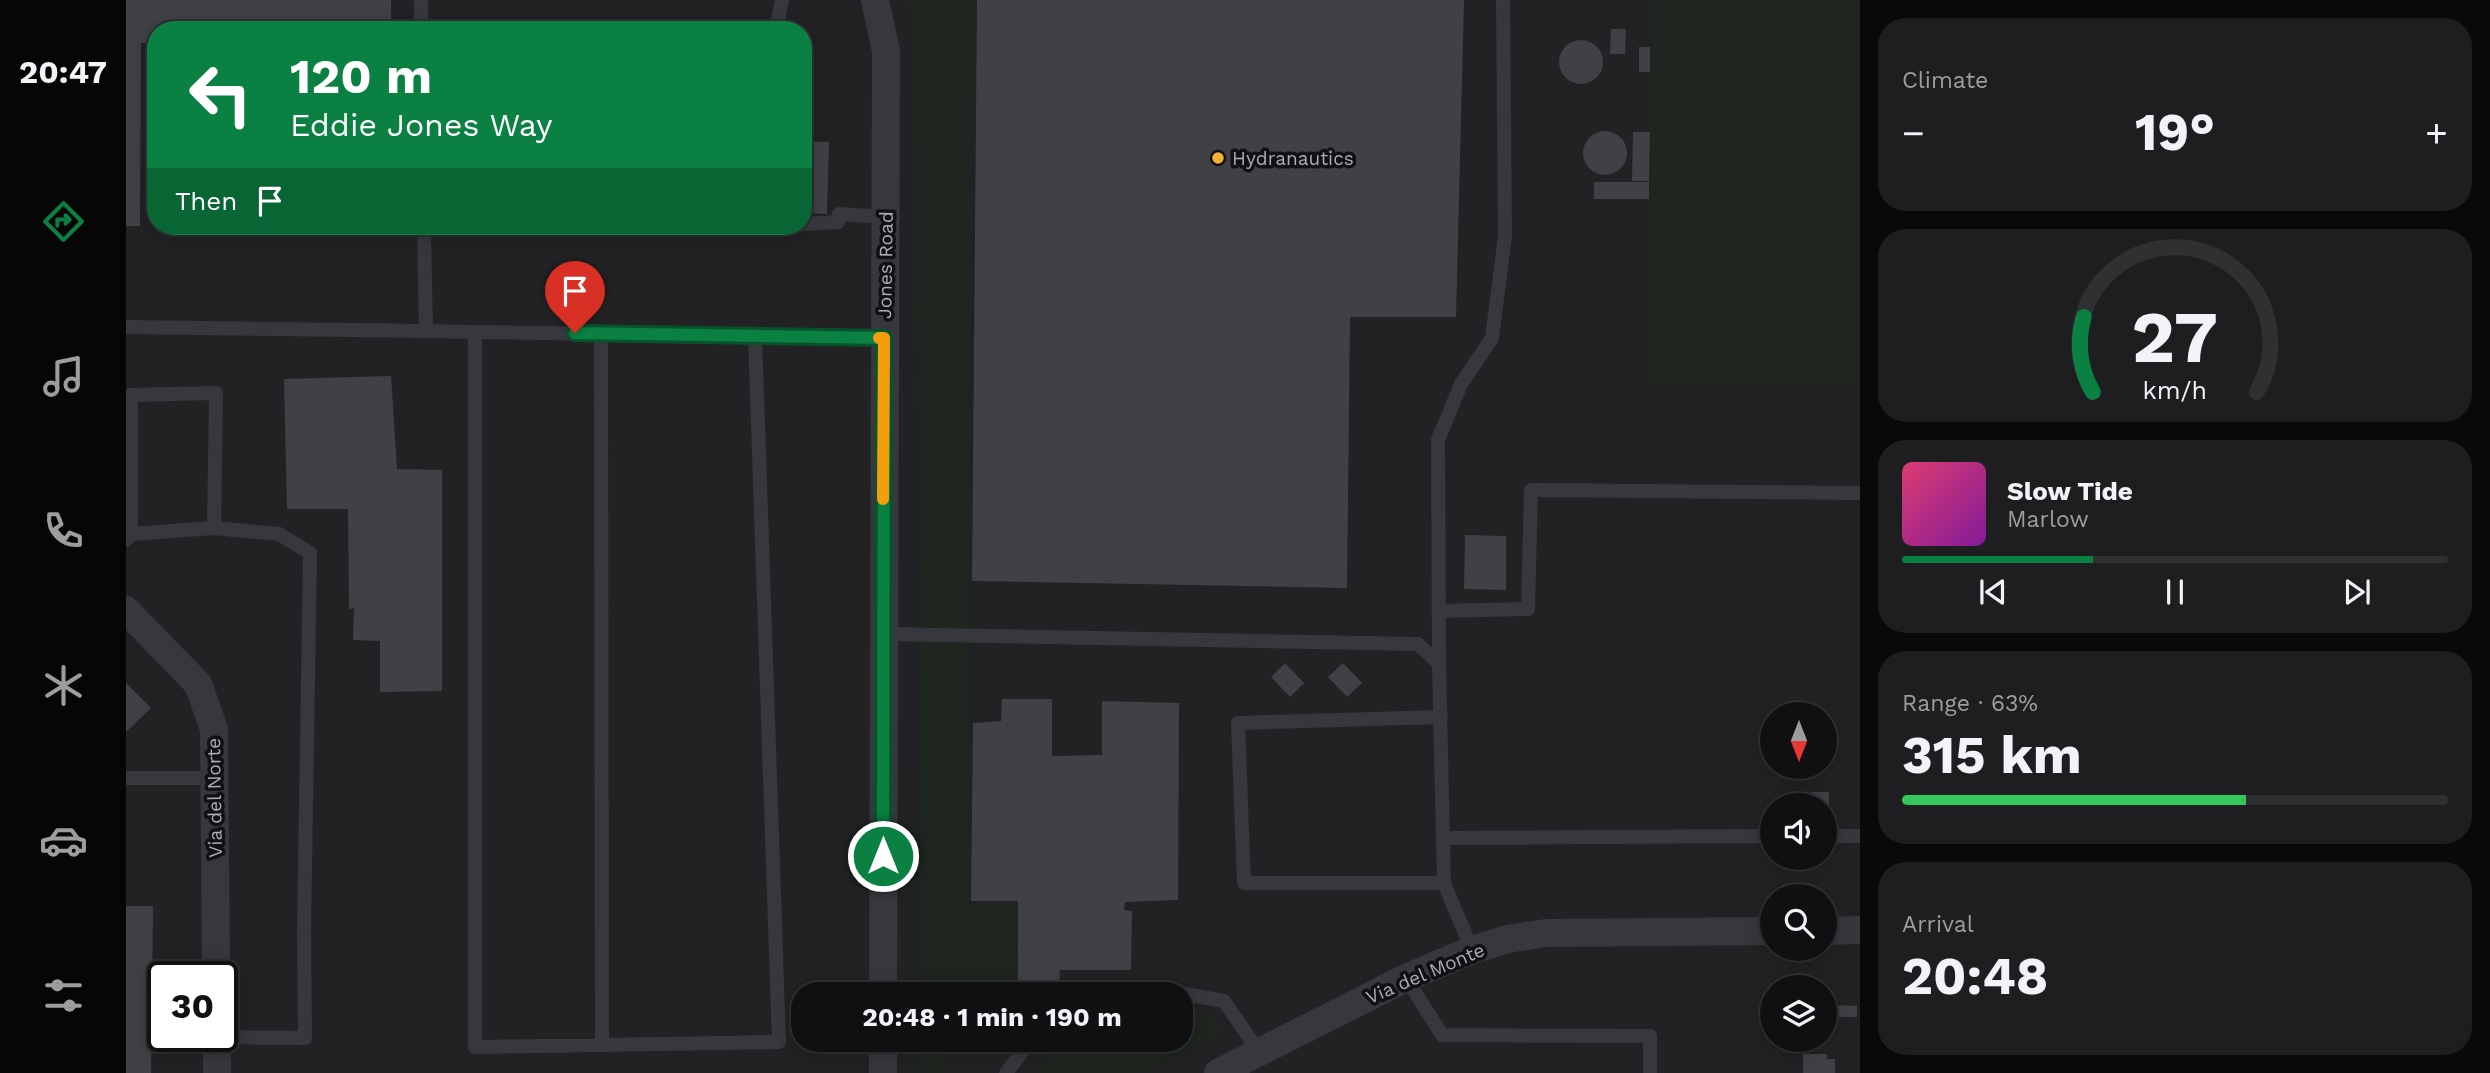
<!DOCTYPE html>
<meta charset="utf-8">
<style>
body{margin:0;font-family:"Work Sans",sans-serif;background:#1e1e20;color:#f1f3f6;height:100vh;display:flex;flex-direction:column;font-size:26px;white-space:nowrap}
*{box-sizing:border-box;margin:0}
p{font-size:23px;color:#9c9d9f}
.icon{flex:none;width:38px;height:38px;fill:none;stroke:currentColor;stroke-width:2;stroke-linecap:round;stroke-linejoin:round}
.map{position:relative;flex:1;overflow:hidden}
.details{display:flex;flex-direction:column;gap:18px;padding:18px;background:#09090a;width:630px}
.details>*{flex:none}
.guide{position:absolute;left:21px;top:21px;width:665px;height:214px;border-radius:28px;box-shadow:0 4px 18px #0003,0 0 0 2px #303032;background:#0b8043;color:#fff;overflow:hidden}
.needle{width:46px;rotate:180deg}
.fabs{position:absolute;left:1634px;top:702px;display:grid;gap:14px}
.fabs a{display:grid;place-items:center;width:77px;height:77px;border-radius:50%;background:#101012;box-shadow:0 4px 18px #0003,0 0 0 2px #303032;font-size:35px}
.speed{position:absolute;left:21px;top:961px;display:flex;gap:14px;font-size:35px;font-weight:700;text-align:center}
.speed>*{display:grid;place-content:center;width:91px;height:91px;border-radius:50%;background:#101012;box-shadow:0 4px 18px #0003,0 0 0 2px #303032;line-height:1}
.speed .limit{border:4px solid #111;border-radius:10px;background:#fff;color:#111}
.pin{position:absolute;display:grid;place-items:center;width:60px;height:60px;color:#fff;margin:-72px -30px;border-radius:50% 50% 50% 0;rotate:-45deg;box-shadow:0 0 7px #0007}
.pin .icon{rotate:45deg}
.me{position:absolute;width:77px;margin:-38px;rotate:0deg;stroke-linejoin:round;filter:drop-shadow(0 0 5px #0008)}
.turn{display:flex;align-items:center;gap:24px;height:147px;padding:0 28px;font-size:32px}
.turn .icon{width:91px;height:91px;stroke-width:2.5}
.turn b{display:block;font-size:49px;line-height:60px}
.then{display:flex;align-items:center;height:66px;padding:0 28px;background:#0003;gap:14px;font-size:26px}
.big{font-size:52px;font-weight:700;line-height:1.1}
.details .tile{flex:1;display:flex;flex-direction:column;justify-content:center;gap:10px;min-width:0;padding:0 24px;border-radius:28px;background:#1e1e20}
.details .dial{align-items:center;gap:0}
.dial svg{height:182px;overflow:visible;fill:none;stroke:#303032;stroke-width:7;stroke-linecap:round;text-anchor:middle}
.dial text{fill:#f1f3f6;stroke:none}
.song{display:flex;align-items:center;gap:21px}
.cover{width:84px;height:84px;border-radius:10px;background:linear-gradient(135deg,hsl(340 70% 55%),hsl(290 70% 35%))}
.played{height:7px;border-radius:4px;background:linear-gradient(90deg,#0b8043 35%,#303032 35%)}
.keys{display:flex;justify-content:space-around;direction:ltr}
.heat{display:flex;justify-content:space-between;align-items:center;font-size:38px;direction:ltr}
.charge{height:10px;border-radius:5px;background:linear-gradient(90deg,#34c759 63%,#303032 0)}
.trip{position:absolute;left:665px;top:982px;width:402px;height:70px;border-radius:28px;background:#101012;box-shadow:0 4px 18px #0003,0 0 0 2px #303032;font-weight:700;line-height:70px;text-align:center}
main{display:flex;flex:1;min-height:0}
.menu{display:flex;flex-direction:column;width:126px;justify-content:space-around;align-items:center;background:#060607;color:#9c9d9f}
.menu .icon{width:49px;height:49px}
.menu .active{color:#0b8043}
.menu b{font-size:32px;color:#f1f3f6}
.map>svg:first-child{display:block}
</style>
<main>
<nav class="menu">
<b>20:47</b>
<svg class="icon active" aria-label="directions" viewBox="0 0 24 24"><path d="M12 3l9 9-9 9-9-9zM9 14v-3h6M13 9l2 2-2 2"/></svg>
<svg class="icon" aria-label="music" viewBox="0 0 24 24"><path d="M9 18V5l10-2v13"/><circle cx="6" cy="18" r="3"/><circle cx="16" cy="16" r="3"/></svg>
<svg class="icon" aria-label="phone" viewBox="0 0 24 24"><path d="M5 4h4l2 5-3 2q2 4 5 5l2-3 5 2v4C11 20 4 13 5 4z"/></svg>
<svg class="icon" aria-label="climate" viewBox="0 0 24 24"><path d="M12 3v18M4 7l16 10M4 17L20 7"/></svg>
<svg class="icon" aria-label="car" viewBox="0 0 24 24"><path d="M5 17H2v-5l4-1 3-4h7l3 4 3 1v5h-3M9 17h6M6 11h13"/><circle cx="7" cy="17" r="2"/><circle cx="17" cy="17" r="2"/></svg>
<svg class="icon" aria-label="filters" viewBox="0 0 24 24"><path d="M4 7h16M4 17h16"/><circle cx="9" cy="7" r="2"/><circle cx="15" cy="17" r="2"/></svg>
</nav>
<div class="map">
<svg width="1734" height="1073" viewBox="0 0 1734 1073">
<rect width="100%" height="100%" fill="#161618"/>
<path fill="#222225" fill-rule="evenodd" d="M0,0H1734V1073H0ZM30,30H677V226H30ZM1647,714H1699V766H1647ZM1647,805H1699V858H1647ZM1647,896H1699V948H1647ZM37,976H96V1036H37ZM1647,987H1699V1040H1647ZM677,994H1055V1040H677Z"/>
<path fill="#1e261f" d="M780,0H847L840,904H891L889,994H794L789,41Z
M1526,0H1734V384H1522Z
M1055,1011L1085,1016L1095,1025L1093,1034L1017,1073H915L920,1058L938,1040H1055Z
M795,1040H828L817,1073H795Z"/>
<path fill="#404145" d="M0,0H265V30H30V43H15L14,226H0Z
M851,0H1338L1330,317H1224L1221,588L846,581Z
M1485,29H1500L1499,54H1484Z
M1433 62a22 22 0 1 1 44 0a22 22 0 1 1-44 0Z
M1513,47H1524V72H1513Z
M1457 153a22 22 0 1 1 44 0a22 22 0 1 1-44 0Z
M1507,132H1524L1523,181H1506Z
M677,141L703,142L701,214L677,213Z
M1468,182H1523V199H1468Z
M265,376L271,469L316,470V691L254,692V641L227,640L228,608L223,609L222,509H161L158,379Z
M1339,535L1380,536V590L1338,589Z
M1159,663L1178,683L1164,697L1145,677Z
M1217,663L1236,683L1221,697L1202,677Z
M0,683L25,708L0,732Z
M876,699H926V756L976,755V701L1053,703L1052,900L999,902L998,910L1006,911L1005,970H934L933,987H892V901H845L847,723L875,721Z
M1685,792H1703V820H1699V805H1685Z
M0,906H27L25,1073H0Z
M1704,1005L1731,1006V1017H1704Z
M1677,1054H1701V1059H1709V1073H1677Z"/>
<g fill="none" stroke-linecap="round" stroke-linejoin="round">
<path stroke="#37383d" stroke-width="14" d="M295,0V30
M650,30L656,0
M27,149H30
M677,224L712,222L713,214L759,217
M0,327L300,331L298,226
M300,331L349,332V1047L653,1042L629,336
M349,332L758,338
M475,334L476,1044
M5,534V395L90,393L88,528
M0,540L5,534L88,528L153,534L184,553L178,933L179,1038L91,1037
M1313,611L1402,609L1405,490L1734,493
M757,634L1292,644L1313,664
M1315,717L1112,723L1118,883H1318
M0,778H88
M1699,836H1734
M1317,838L1647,836
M1346,950L1318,883L1313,664L1312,440L1335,384L1366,338L1379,236L1377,0
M1280,978L1316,1035L1524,1036V1073
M993,994L1018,987L1098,1001L1133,1052
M880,1073L905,1040"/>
<path stroke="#37383d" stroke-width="28" d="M749,0L760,51L757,994
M0,610L72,684L88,729L90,976
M1699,931L1734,930
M91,1036V1073
M757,1040V1073
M1092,1073L1280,978L1346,950L1382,939L1420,933L1647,931"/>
</g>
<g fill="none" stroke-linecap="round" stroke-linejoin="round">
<g stroke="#07532c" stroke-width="18">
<path id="route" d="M449,333L758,338L757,856"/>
</g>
<use href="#route" stroke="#0b8043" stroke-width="12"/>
<path stroke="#f59e0b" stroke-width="12" d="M753,338H758L757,499"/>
</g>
<circle fill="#f2b134" stroke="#111113" stroke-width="2.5" cx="1092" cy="158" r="7"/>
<g text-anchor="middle" stroke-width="7" stroke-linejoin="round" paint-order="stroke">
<g font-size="19" fill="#a8adb8" stroke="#111113" text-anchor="start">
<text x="1106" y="165">Hydranautics</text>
</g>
<g font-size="19" fill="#a8adb8" stroke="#111113">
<text transform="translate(759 265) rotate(-89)" y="7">Jones Road</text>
<text transform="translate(88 798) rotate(-91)" y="7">Via del Norte</text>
<text transform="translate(1299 973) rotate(-23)" y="7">Via del Monte</text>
</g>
</g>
</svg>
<div class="fabs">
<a><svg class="needle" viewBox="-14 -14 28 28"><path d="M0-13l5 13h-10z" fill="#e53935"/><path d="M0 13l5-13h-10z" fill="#9c9d9f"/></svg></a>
<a><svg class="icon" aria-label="sound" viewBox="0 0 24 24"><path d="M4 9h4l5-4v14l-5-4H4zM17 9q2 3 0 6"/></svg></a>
<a><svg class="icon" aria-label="search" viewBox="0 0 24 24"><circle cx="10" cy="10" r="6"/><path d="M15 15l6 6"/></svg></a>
<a><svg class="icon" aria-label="layers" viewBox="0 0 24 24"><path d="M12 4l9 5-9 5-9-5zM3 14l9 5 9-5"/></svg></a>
</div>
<div class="speed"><div class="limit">30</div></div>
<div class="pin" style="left:449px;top:333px;background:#d93025"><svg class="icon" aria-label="arrive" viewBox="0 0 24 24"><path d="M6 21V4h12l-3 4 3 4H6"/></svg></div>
<svg class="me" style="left:757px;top:856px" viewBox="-20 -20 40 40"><circle r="17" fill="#0b8043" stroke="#fff" stroke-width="3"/><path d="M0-11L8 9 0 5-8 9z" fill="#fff"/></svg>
<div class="trip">20:48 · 1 min · 190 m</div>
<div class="guide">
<div class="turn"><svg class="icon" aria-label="left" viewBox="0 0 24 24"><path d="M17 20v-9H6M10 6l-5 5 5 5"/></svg><div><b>120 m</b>Eddie Jones Way</div></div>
<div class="then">Then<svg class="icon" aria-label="arrive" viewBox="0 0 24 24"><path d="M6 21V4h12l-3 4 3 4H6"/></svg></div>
</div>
</div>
<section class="details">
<div class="tile"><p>Climate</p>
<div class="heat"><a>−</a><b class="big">19°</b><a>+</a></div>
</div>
<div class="tile dial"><svg viewBox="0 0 100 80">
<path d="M14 69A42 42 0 1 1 86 69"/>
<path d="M14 69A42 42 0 0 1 10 36" stroke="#0b8043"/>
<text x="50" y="56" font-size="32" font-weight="700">27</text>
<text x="50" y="72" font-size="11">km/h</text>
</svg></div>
<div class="tile">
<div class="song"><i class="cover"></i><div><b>Slow Tide</b><p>Marlow</p></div></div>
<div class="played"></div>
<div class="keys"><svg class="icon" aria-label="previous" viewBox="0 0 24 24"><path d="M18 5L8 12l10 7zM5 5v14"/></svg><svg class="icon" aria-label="pause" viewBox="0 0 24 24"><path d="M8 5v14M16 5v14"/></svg><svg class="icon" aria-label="next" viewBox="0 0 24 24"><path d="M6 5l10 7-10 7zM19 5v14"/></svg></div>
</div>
<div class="tile"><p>Range · 63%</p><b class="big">315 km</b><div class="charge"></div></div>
<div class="tile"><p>Arrival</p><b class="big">20:48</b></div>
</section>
</main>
